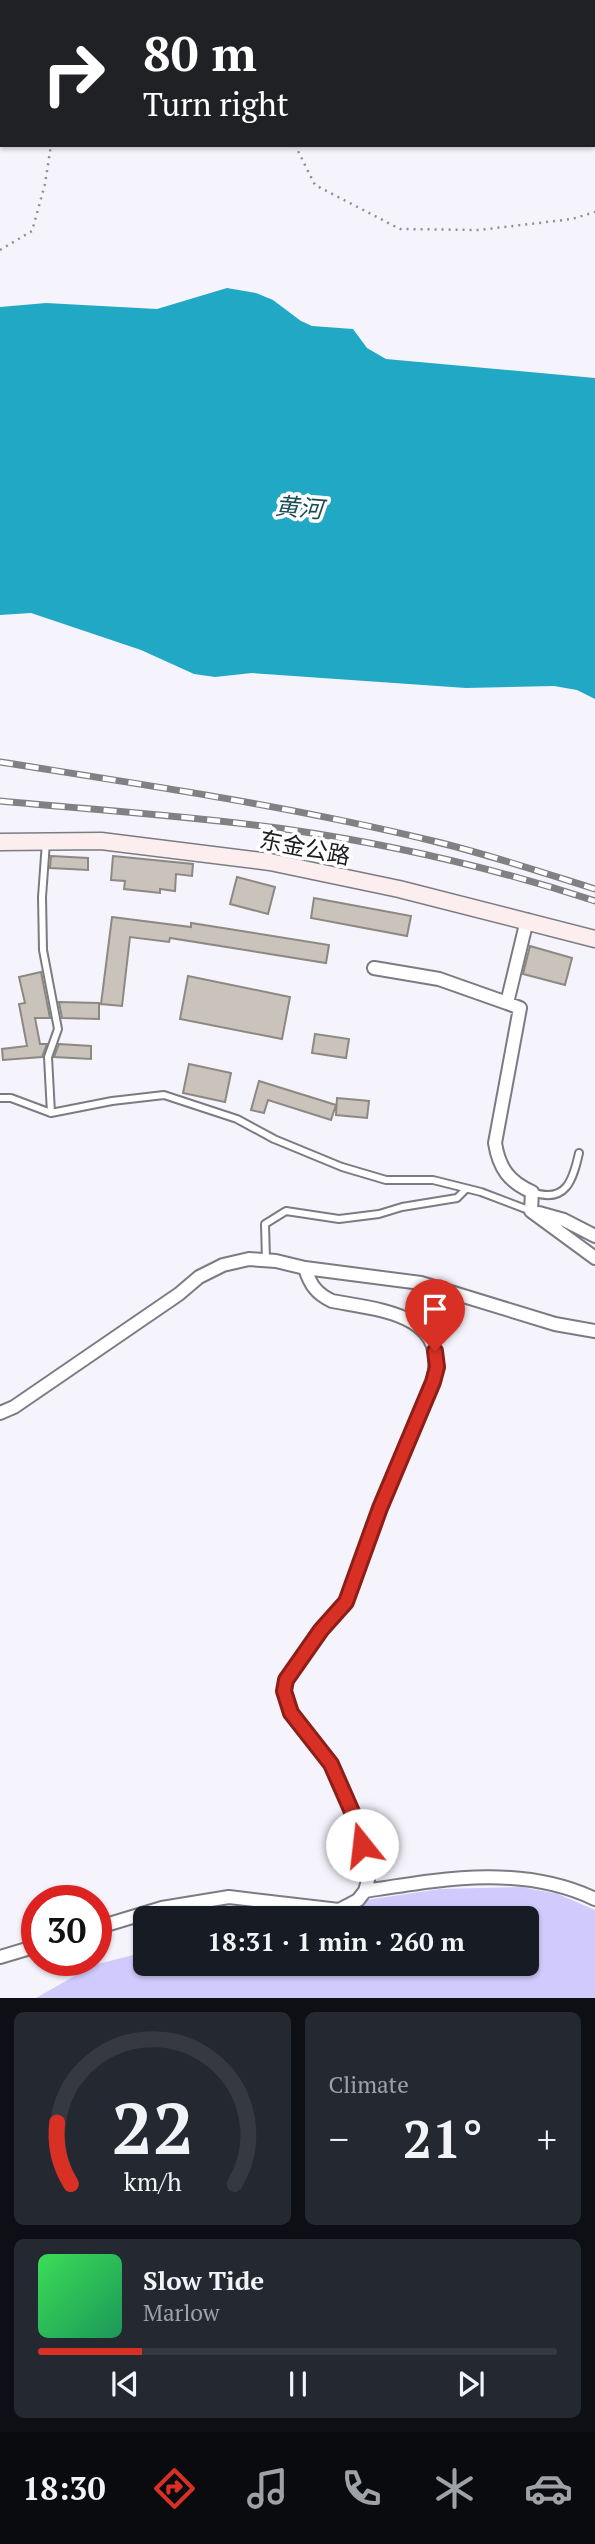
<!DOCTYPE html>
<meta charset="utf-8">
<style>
body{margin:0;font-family:"PT Serif","Noto Sans SC",serif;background:#242831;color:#f1f3f6;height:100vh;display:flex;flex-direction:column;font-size:26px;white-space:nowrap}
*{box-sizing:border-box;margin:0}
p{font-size:23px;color:#9ea1a6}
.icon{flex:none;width:38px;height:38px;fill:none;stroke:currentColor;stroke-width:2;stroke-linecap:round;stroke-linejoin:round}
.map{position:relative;height:1998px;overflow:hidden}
.sheet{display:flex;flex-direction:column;gap:14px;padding:14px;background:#0d0f14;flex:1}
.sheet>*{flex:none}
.top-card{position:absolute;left:0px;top:0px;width:595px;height:147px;box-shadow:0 2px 5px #0004;background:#202124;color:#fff;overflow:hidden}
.speed{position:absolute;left:21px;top:1885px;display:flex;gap:14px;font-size:35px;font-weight:700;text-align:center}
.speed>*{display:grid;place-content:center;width:91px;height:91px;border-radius:50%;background:#171b24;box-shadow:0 2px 5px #0004;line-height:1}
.speed .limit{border:10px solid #d22;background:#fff;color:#111}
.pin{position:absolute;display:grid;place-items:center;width:60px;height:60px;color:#fff;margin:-72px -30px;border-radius:50% 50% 50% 0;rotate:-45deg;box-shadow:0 0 7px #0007}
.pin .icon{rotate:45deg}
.me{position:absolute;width:77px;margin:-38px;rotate:344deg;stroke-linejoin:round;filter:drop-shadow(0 0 5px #0008)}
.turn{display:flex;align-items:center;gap:24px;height:147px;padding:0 28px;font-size:32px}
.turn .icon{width:91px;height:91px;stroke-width:2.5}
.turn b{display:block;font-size:49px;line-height:60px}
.big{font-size:52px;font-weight:600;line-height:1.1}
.sheet .card{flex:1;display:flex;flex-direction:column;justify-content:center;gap:10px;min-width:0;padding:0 24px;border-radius:10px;background:#242831}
.sheet .dial{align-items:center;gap:0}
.dial svg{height:182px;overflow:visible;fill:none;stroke:#363941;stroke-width:7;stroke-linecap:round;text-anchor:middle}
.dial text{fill:#f1f3f6;stroke:none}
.song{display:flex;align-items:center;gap:21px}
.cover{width:84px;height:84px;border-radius:10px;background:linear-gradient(135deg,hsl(130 70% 55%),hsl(150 70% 35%))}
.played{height:7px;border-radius:4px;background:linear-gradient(90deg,#d93025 20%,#363941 20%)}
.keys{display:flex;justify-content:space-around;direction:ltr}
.heat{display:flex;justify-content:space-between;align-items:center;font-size:38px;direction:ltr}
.sheet .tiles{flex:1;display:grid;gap:14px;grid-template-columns:1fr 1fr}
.card:last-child{grid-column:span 2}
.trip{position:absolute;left:133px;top:1906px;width:406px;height:70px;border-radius:10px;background:#171b24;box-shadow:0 2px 5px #0004;font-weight:600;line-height:70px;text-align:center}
.tabs{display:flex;height:112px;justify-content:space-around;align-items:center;background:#090b0e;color:#9ea1a6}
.tabs .icon{width:49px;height:49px}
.tabs .current{color:#d93025}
.tabs b{font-size:32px;color:#f1f3f6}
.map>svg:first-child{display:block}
</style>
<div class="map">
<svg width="595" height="1998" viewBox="0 0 595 1998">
<rect width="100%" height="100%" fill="#f5f4fd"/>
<path fill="#d1cbfd" d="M521,1887L558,1894L595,1910V1998H36L94,1965L145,1952V1964H527V1918H354L366,1900L440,1889Z"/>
<path fill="#21a8c5" d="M227,288L256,293L273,300L301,321L312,326L353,329L367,348L386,359L595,378V699L577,690L554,686L466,688L252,673L215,677L194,674L141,650L31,613L0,615V307L46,303L157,309Z"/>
<path fill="#c9c3bc" stroke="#8d8881" stroke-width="2" d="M51,856L88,858V870L50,868Z
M113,856L193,864L192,876L176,874L175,891L160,889V893L124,889L125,881L111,880Z
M237,877L275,887L268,914L230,904Z
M314,898L411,916L407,936L311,918Z
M112,917L191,927V923L329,945L326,963L170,938L169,942L130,937L122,1006L101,1004Z
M530,946L572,958L565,985L523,974Z
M41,972L50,1018H35L40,1044H47L42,1057L3,1060L2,1049L27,1046L19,1004L25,1003L19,977Z
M188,976L290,997L282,1039L180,1019Z
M59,1002L99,1003V1019L62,1018Z
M315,1034L349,1039L346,1058L312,1053Z
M59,1044L91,1046V1059L54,1057Z
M189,1064L231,1073L225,1102L183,1093Z
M259,1081L336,1105L331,1120L268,1100L264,1113L251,1110Z
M337,1098L369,1101L367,1118L336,1115Z"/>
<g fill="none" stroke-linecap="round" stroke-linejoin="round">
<g stroke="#7b7b82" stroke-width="10">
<path id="service" d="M46,842L42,897L43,950L58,1029L48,1057L51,1113
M0,1098H11L51,1113L112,1101L164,1095L237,1119L274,1139L342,1167L386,1180H433L481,1192L531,1211
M532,1192C566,1204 573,1180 579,1153
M266,1260L265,1224L286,1211L339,1219L379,1214L402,1207L457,1198L466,1189"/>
</g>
<g stroke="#7b7b82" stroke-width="16">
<path id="minor" d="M527,920L507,1003L520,1008L495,1143C499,1168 509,1182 532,1192L531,1211
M374,968L439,979L507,1003
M531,1211L595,1258
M539,1213L564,1220L595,1236
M0,1413L14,1407L179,1294L199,1277L223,1265L249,1259L276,1261L305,1268L421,1283L555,1324L595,1331
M365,1891C442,1879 522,1864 595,1899
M96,1928L162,1908L229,1897L339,1910L358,1900L365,1891L368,1880L367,1869L356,1821L331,1764L291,1713L284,1691L286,1680L321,1630L346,1602L380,1508L433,1382C450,1314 381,1310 332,1301C317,1294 310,1285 305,1268
M0,1957L37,1946"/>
</g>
<g stroke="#7b7b82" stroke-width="19">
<path id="secondary" d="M0,842L101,841L270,862L399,889L595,939"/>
</g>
<path stroke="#908f96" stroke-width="2.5" stroke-dasharray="2 5" stroke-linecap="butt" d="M160,0L176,2
M106,2L108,0
M295,145L315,185L400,229L479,230L572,219L595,212
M0,250L32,231L45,184L51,145"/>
<use href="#service" stroke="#fff" stroke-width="6"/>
<use href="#minor" stroke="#fff" stroke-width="12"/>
<use href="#secondary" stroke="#fceeee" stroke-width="16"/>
<g stroke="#808085" stroke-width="7">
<path id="rail" d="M76,2L77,0
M0,90L2,89
M0,762C145,785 290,806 433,841C487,854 541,872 595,889
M0,801C95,810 191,816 285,829C390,844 494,868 595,901"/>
</g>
<use href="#rail" stroke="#fff" stroke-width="4.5" stroke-dasharray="13" stroke-linecap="butt"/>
</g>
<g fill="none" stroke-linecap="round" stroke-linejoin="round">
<g stroke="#8d1f18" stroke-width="18">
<path id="route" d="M362,1845L356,1821L331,1764L291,1713L284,1691L286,1680L321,1630L346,1602L380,1508L433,1382L437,1367L435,1351"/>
</g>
<use href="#route" stroke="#d93025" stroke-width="12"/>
</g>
<g text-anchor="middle" stroke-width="7" stroke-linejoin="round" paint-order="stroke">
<g font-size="23" fill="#1c1c1f" stroke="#fff">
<text transform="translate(305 848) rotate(11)" y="8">东金公路</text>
</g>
<g font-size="24" font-style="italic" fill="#194d59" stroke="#fff">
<text transform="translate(299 508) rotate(5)" y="8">黄河</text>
</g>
</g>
</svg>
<div class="speed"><div class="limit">30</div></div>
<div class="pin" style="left:435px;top:1351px;background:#d93025"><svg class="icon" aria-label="arrive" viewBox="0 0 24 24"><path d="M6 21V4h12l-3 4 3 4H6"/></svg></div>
<svg class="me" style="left:362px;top:1845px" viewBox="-20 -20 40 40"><circle r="19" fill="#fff"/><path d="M0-13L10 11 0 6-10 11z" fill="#d93025"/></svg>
<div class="trip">18:31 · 1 min · 260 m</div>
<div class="top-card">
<div class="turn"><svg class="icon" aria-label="right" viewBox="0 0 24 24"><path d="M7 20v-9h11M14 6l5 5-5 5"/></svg><div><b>80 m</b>Turn right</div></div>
</div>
</div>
<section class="sheet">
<div class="tiles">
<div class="card dial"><svg viewBox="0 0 100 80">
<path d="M14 69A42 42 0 1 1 86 69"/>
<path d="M14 69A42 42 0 0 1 8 42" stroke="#d93025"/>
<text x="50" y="56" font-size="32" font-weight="700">22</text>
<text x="50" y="72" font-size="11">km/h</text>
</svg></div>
<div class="card"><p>Climate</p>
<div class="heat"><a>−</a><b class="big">21°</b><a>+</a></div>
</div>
<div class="card">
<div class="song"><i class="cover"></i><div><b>Slow Tide</b><p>Marlow</p></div></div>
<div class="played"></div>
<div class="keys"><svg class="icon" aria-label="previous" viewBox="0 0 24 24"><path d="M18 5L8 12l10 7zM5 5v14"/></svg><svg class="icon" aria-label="pause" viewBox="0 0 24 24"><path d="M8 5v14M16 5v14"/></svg><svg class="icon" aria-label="next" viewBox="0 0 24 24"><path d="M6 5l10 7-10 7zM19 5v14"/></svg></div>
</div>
</div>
</section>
<nav class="tabs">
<b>18:30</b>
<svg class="icon current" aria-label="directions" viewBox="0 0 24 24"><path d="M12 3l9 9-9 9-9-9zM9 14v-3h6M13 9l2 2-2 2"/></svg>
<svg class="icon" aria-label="music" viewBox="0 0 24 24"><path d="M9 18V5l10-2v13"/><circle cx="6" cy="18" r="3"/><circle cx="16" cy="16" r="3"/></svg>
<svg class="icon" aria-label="phone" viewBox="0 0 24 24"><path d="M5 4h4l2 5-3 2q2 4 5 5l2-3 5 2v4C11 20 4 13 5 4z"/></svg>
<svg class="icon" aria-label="climate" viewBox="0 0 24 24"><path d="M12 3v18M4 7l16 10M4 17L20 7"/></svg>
<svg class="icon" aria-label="car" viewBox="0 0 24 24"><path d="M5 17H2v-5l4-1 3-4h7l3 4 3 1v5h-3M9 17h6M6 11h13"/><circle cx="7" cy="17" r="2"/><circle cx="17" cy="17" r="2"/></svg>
</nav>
